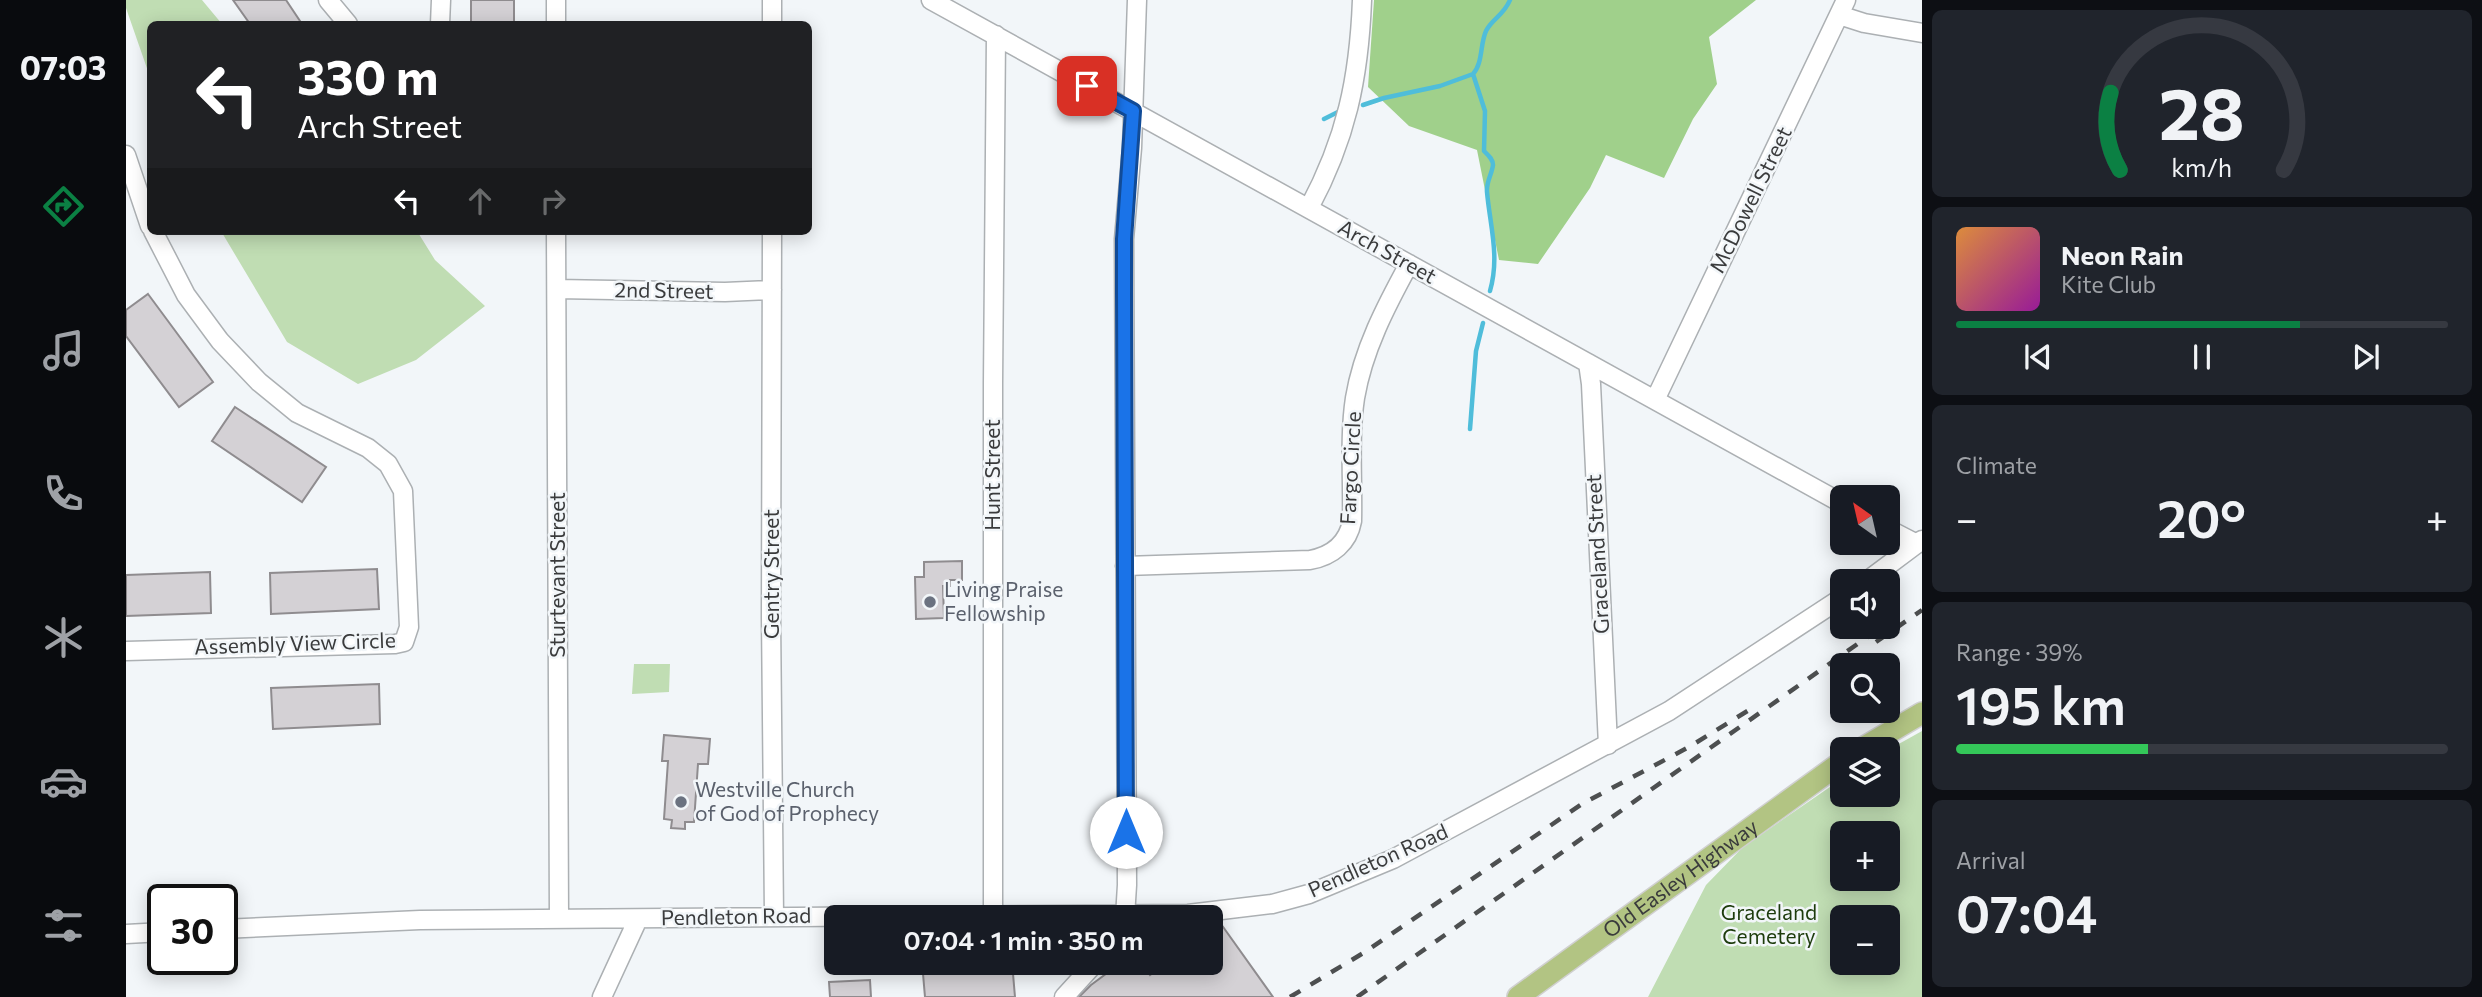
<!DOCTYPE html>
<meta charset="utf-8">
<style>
body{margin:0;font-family:Commissioner,sans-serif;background:#20242c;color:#f1f3f6;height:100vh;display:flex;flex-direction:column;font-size:26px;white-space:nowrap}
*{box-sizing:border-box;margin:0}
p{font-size:23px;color:#9ea1a6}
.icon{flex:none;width:38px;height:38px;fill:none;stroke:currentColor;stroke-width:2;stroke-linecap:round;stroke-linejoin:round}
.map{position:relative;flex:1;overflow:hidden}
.sheet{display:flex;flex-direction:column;gap:10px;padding:10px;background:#0d0f14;width:560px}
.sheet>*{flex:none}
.banner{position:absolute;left:21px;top:21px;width:665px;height:214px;border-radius:10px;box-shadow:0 4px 18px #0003;background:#202124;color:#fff;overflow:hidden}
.needle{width:46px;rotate:326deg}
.buttons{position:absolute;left:1704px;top:485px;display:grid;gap:14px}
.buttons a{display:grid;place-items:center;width:70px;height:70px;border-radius:10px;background:#171b24;box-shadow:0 4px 18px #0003;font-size:35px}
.speed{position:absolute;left:21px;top:884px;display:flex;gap:14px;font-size:35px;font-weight:700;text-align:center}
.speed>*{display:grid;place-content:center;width:91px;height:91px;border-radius:50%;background:#171b24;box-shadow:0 4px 18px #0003;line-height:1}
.speed .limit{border:4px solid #111;border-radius:10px;background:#fff;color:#111}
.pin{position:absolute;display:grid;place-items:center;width:60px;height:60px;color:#fff;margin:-30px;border-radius:14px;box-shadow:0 4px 10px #0006}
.me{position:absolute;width:77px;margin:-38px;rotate:0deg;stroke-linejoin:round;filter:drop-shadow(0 0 5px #0008)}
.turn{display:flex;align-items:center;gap:24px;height:147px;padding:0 35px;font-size:32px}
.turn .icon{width:91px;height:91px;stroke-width:2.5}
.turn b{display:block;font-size:49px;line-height:60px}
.lanes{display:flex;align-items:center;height:66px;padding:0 35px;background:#0003;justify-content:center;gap:35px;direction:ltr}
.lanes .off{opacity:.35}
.big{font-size:52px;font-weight:600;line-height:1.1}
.sheet .card{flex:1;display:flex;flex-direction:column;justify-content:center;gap:10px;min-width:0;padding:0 24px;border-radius:10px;background:#20242c}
.sheet .dial{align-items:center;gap:0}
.dial svg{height:182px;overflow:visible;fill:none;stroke:#363941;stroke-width:7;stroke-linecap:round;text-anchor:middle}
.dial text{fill:#f1f3f6;stroke:none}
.song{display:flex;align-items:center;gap:21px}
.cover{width:84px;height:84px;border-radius:10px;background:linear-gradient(135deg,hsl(30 70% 55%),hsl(300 70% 35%))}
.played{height:7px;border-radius:4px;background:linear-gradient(90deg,#0b8043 70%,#363941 70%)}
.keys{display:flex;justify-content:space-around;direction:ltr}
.heat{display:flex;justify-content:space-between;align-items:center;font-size:38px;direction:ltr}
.charge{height:10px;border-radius:5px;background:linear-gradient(90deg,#34c759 39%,#363941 0)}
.trip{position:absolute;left:698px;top:905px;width:399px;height:70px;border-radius:10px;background:#171b24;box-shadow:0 4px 18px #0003;font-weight:600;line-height:70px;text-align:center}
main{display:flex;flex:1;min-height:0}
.tabs{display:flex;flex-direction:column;width:126px;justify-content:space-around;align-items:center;background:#090b0e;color:#9ea1a6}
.tabs .icon{width:49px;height:49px}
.tabs .active{color:#0b8043}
.tabs b{font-size:32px;color:#f1f3f6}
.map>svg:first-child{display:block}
</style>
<main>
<nav class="tabs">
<b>07:03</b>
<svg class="icon active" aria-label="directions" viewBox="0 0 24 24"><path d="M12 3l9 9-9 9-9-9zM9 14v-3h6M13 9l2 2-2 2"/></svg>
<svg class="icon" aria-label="music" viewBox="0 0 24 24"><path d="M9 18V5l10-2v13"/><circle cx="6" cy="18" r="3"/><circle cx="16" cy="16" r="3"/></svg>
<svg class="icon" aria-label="phone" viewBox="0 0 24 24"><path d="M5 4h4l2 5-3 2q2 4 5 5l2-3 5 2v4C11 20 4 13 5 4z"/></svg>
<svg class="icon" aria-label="climate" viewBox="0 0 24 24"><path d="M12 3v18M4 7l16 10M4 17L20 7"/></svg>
<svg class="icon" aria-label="car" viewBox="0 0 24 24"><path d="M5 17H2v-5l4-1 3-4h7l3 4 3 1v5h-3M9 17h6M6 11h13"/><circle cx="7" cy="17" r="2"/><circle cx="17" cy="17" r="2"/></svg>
<svg class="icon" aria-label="filters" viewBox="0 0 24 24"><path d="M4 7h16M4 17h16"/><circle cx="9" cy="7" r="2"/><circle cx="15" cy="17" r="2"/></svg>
</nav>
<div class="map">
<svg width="1796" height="997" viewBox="0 0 1796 997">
<rect width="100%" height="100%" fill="#f2f6f9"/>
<path fill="#c0ddb3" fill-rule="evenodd" d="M0,0H76L96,24H24V77L0,8Z
M95,231H291L309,260L359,306L290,360L232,384L161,342Z
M508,664H544L543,692L506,694Z
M1796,731V997H1522L1580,885L1617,847L1717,778V794H1762V750ZM1717,833H1762V878H1717ZM1717,917H1762V962H1717Z"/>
<path fill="#a0d08b" d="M1248,0H1630L1583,37L1591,84L1567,119L1538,178L1480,155L1464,188L1412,264L1373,260L1351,150L1283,126L1242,87Z"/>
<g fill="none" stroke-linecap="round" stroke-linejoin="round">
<path stroke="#4fbdda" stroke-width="4.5" d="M1237,105L1258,98L1314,86L1347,74
M1198,119L1214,111
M1364,291C1374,256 1364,226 1361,192C1360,182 1366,174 1367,165C1367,159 1362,155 1358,151L1359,111L1347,74C1357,63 1354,44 1360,31C1366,19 1378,15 1384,0
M1344,429L1350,351L1357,323"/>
</g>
<path fill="#d4d1d5" stroke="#8f8c8f" stroke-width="2" d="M107,0H160L176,24H124Z
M345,0H388V24H345Z
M22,294L87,382L53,407L0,336V310Z
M109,407L200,467L176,502L86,441Z
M836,561V580H824V586H817L818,618L790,619L789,577H798V562Z
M251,569L253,609L145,614L144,573Z
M84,572L85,613L0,616V575Z
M253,684L254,724L147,729L145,688Z
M538,735L584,739L582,764H572L568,822H559V829L545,828L546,820L538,819L542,761H536Z
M1095,924L1147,997H953L965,985L996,962H1014L1024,975L1041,962H1085V931Z
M796,962H886L889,997H799Z
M744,980L745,997H704L703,982Z"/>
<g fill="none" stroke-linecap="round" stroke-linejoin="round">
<g stroke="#acb0b3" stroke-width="21">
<path id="minor" d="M202,0L222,24
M430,0V24
M805,0L1717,504
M1713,15L1738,23L1796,33
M314,24L315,0
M646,24V0
M0,155L24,226
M1183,208C1220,139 1233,79 1236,0
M430,231L433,918
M646,231L645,617L648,916
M431,289L599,292L646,290
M1462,363L1465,384L1482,745
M1529,400L1720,0
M1762,529L1791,544
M999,566L1184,560C1206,556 1222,543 1226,521C1227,481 1223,437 1229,398C1237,350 1260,306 1283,264
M1741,581L1796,540
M0,651L269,644L278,642L283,627L277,491L262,464L242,448L171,413L133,382L94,341L60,295L27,231
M867,915V383L870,35
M999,917L1001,885L998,239L1006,148L1011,0
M96,929L294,920L1062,914L1146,904L1183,894L1267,859L1543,711L1717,597
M0,934L37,932
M476,997L512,919
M938,997L970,962"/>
</g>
<g stroke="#d0d0d0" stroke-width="24">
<g id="major">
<path d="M1735,749L1796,713"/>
<path id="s1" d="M1392,997L1717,761"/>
</g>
</g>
<use href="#minor" stroke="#fff" stroke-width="18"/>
<use href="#major" stroke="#b2c483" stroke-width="21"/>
<path stroke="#4d4f50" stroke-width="4.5" stroke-dasharray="12 12" stroke-linecap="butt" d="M1750,642L1796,610
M1164,997L1239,952L1456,804L1563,747L1623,710
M1231,997L1757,626"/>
</g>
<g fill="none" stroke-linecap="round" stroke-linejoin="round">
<g stroke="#114b97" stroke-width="18">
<path id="route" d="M961,86L1007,111L998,239V292L1000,832"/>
</g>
<use href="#route" stroke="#1a73e8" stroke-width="12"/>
</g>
<g fill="#6b7280" stroke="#f2f6f9" stroke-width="2.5">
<circle cx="804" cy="602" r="7"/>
<circle cx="555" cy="802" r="7"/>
</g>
<g text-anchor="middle" stroke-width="5" stroke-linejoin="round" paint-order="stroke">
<g font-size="21" fill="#3a3b3c" stroke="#f2f6f9">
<text transform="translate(1625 200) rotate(-64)" y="7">McDowell Street</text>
<text transform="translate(1261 252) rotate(29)" y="7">Arch Street</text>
<text transform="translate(538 291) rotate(1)" y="7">2nd Street</text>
<text transform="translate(1225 468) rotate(-87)" y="7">Fargo Circle</text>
<text transform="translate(867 475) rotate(-90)" y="7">Hunt Street</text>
<text transform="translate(1472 554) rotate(-93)" y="7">Graceland Street</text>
<text transform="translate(646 574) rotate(-90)" y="7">Gentry Street</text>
<text transform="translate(432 575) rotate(-90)" y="7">Sturtevant Street</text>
<text transform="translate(169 644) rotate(-2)" y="7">Assembly View Circle</text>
<text transform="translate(1252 861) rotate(-24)" y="7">Pendleton Road</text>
<text dy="7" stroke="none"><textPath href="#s1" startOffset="201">Old Easley Highway</textPath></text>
<text transform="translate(610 917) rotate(-1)" y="7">Pendleton Road</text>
</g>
<g font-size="21" fill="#5b616d" stroke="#f2f6f9" text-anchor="start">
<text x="818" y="597">Living Praise<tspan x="818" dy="24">Fellowship</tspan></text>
<text x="569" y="797">Westville Church<tspan x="569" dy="24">of God of Prophecy</tspan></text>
</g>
<g font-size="21" fill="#1d3c0c" stroke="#f2f6f9">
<text x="1643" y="920">Graceland<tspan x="1643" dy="24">Cemetery</tspan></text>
</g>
</g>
</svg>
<div class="buttons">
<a><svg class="needle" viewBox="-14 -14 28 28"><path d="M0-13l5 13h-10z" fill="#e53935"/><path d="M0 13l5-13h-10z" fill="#9ea1a6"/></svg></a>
<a><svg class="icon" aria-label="sound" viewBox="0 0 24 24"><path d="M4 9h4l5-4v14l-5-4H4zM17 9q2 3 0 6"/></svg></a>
<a><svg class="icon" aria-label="search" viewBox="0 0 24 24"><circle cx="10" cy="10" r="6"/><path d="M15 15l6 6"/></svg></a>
<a><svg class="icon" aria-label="layers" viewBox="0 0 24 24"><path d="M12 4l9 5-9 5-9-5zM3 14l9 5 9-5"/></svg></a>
<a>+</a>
<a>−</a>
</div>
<div class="speed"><div class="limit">30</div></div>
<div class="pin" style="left:961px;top:86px;background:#d93025"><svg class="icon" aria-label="arrive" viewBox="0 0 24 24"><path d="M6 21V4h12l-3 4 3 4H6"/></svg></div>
<svg class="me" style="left:1000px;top:832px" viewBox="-20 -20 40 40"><circle r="19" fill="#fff"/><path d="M0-13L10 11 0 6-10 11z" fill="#1a73e8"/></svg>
<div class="trip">07:04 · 1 min · 350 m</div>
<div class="banner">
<div class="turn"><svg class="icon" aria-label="left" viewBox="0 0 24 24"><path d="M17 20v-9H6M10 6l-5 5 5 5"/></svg><div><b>330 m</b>Arch Street</div></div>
<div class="lanes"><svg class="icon" aria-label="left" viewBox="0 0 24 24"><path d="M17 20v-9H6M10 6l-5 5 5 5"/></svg><svg class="icon off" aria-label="ahead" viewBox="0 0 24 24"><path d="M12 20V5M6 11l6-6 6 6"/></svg><svg class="icon off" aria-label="right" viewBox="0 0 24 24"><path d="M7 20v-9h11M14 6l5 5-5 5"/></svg></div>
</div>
</div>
<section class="sheet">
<div class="card dial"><svg viewBox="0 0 100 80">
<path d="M14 69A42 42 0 1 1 86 69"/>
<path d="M14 69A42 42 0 0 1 10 35" stroke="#0b8043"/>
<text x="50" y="56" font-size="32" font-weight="700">28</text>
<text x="50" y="72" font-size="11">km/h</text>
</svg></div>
<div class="card">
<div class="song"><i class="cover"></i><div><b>Neon Rain</b><p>Kite Club</p></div></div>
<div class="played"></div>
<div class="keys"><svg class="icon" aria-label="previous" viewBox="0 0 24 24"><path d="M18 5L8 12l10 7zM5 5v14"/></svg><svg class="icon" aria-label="pause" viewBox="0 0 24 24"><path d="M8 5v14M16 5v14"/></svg><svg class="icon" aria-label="next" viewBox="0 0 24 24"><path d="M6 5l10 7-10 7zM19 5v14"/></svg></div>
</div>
<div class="card"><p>Climate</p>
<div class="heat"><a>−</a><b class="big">20°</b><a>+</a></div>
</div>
<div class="card"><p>Range · 39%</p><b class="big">195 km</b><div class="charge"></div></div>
<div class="card"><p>Arrival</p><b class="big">07:04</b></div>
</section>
</main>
